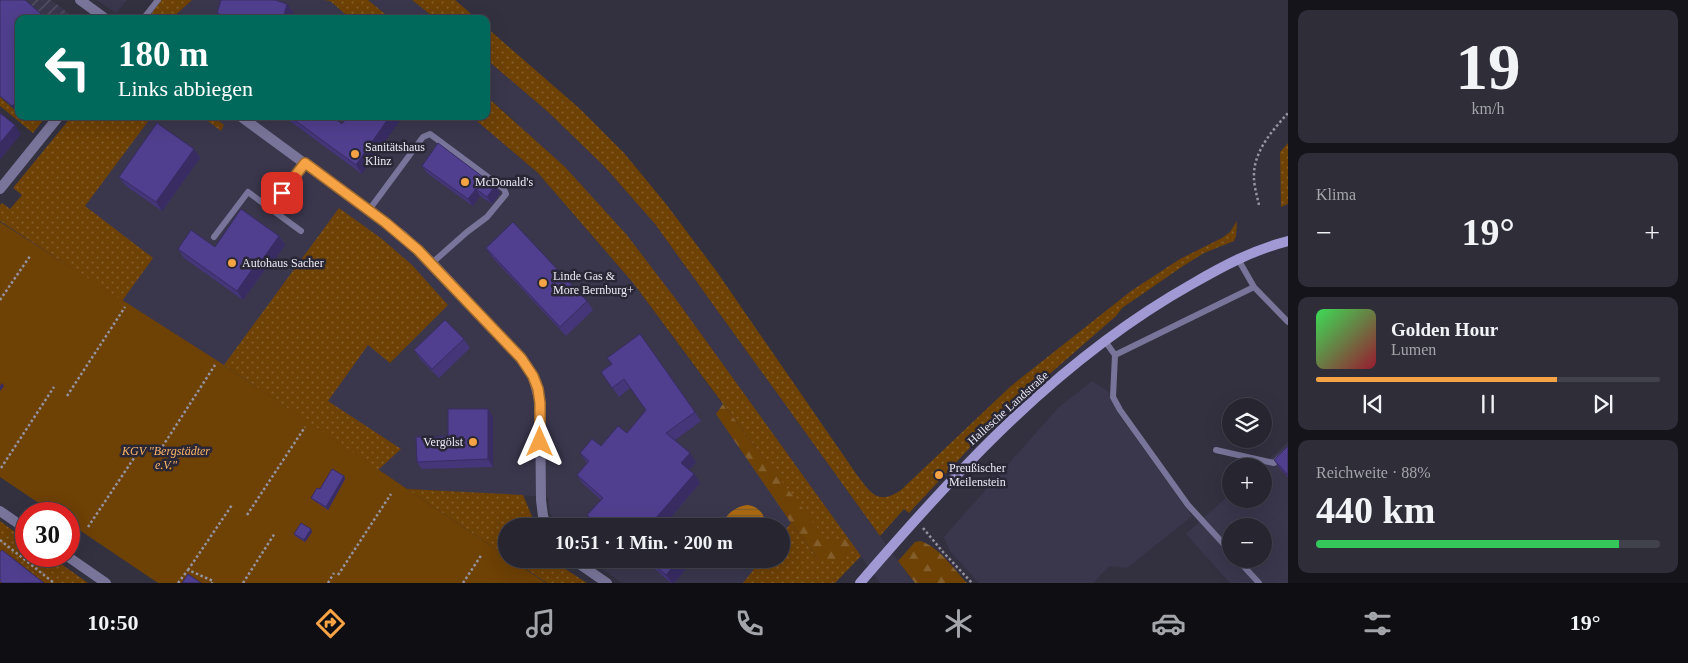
<!DOCTYPE html>
<html lang="de">
<meta charset="utf-8">
<style>
body{margin:0;font-family:Georgia,serif;background:#2e2d38;color:#f1f3f6;height:100vh;display:flex;flex-direction:column;font-size:19px;white-space:nowrap}
*{box-sizing:border-box;margin:0}
p{font-size:16px;color:#a4a5ab}
.icon{flex:none;width:28px;height:28px;fill:none;stroke:currentColor;stroke-width:2;stroke-linecap:round;stroke-linejoin:round}
.map{position:relative;flex:1;overflow:hidden}
.sheet{display:flex;flex-direction:column;gap:10px;padding:10px;background:#15141a;width:400px}
.sheet>*{flex:none}
.guide{position:absolute;left:15px;top:15px;width:475px;height:105px;border-radius:10px;box-shadow:0 5px 20px #0002,0 0 0 1px #42424c;background:#00695c;color:#fff;overflow:hidden}
.fabs{position:absolute;left:1222px;top:398px;display:grid;gap:10px}
.fabs a{display:grid;place-items:center;width:50px;height:50px;border-radius:50%;background:#262530;box-shadow:0 5px 20px #0002,0 0 0 1px #42424c;font-size:25px}
.speed{position:absolute;left:15px;top:502px;display:flex;gap:10px;font-size:25px;font-weight:700;text-align:center}
.speed>*{display:grid;place-content:center;width:65px;height:65px;border-radius:50%;background:#262530;box-shadow:0 5px 20px #0002,0 0 0 1px #42424c;line-height:1}
.speed .limit{border:8px solid #d22;background:#fff;color:#111}
.pin{position:absolute;display:grid;place-items:center;width:42px;height:42px;color:#fff;margin:-21px;border-radius:10px;box-shadow:0 2px 8px #0006}
.me{position:absolute;width:55px;margin:-28px;rotate:0deg;stroke-linejoin:round;filter:drop-shadow(0 0 4px #0008)}
.turn{display:flex;align-items:center;gap:18px;height:105px;padding:0 20px;font-size:22px}
.turn .icon{width:65px;height:65px;stroke-width:2.5}
.turn b{display:block;font-size:35px;line-height:42px}
.big{font-size:38px;font-weight:700;line-height:1.1}
.sheet .card{flex:1;display:flex;flex-direction:column;justify-content:center;gap:8px;min-width:0;padding:0 18px;border-radius:10px;background:#2e2d38}
.sheet .dial{align-items:center;gap:0}
.dial b{font-size:65px;line-height:1}
.song{display:flex;align-items:center;gap:15px}
.cover{width:60px;height:60px;border-radius:8px;background:linear-gradient(135deg,hsl(130 70% 55%),hsl(350 70% 35%))}
.played{height:5px;border-radius:2px;background:linear-gradient(90deg,#f5a345 70%,#42424c 70%)}
.keys{display:flex;justify-content:space-around;direction:ltr}
.heat{display:flex;justify-content:space-between;align-items:center;font-size:28px;direction:ltr}
.charge{height:8px;border-radius:4px;background:linear-gradient(90deg,#34c759 88%,#42424c 0)}
.trip{position:absolute;left:498px;top:518px;width:292px;height:50px;border-radius:25px;background:#262530;box-shadow:0 5px 20px #0002,0 0 0 1px #42424c;font-weight:700;line-height:50px;text-align:center}
.menu{display:flex;height:80px;justify-content:space-around;align-items:center;background:#0f0f13;color:#a4a5ab}
.menu .icon{width:35px;height:35px}
.menu .active{color:#f5a345}
.menu b{font-size:22px;color:#f1f3f6}
main{display:flex;flex:1;min-height:0}
.map>svg:first-child{display:block}
</style>
<main>
<div class="map">
<svg width="1288" height="583" viewBox="0 0 1288 583">
<defs>
<pattern id="industrial-furrows" width="10" height="10" patternUnits="userSpaceOnUse" patternTransform="scale(1.25)"><rect width="10" height="10" fill="#3a374d"/><path d="M-1 1l2-2M0 10L10 0M9 11l2-2" fill="none" stroke="#575467"/></pattern>
<pattern id="grass-dots" width="8" height="8" patternUnits="userSpaceOnUse" patternTransform="scale(1.25)"><rect width="8" height="8" fill="#6e4105"/><path d="M2 2h.1M6 6h.1" fill="none" stroke="#835d2a" stroke-width="1.8" stroke-linecap="round"/></pattern>
<pattern id="forest-firs" width="22" height="20" patternUnits="userSpaceOnUse" patternTransform="scale(1.25)"><rect width="22" height="20" fill="#6e4105"/><path d="M5 1l3.5 6h-7zM16 11l3.5 6h-7z" fill="#835d2a"/></pattern>
<pattern id="water-rules" width="6" height="5" patternUnits="userSpaceOnUse" patternTransform="scale(1.25)"><rect width="6" height="5" fill="#ac6a11"/><path d="M0 2.5h6" fill="none" stroke="#845c28"/></pattern>
</defs>
<rect width="100%" height="100%" fill="#333140"/>
<path fill="#3a374d" fill-rule="evenodd" d="M97,0H127L116,13Z
M181,0H325L330,1L351,19H166Z
M368,0H412L436,19H391Z
M486,59L547,111L604,166L655,224L914,583H880L678,302L512,118L486,96Z
M88,116H471L538,173L634,284L801,511L781,536V526H558L550,513L548,497L407,489L2,223Z
M1092,381L1109,392L1117,412L1192,516L1127,568L1109,566L1093,583H979L950,551L944,537L1058,408Z
M1288,442V583H1230L1186,534L1231,493V499H1264V466H1261ZM1231,526H1264V559H1231Z
M588,559H763L743,583H622Z"/>
<path fill="url(#industrial-furrows)" d="M0,0H51L76,19H19V114L0,97Z"/>
<path fill="url(#grass-dots)" d="M161,0H192L171,19H148Z
M324,0H368L391,19H351L330,1Z
M412,0H455L477,19H436Z
M486,27L579,108L624,153L666,204L717,272L857,475C871,493 878,506 901,490L1011,386L1131,291L1180,259L1222,238L1230,232L1237,221L1236,236L1234,241L1204,253L1183,266L1122,308L1116,316L991,425L909,513L904,509L880,536L655,224L604,166L547,111L486,59Z
M486,96L565,167L626,234L678,302L861,556L835,583H743L762,559H781V535L791,523L818,559L828,543L723,404L634,284L538,173L471,116H486Z
M0,97L19,114V116H44V119L33,133L0,106Z
M72,116H152L85,206L153,258L122,301L0,221V205L2,203L10,209L22,195L13,188Z
M201,116H212L224,125L221,131Z
M1288,143V204L1281,207L1280,152Z
M339,208L382,239L412,265L448,305L390,363L368,345L328,401L401,449L378,470L224,365Z
M407,489L523,495L536,526H506V556Z
M0,521L26,540V556H50L88,583H0Z
M511,559H554L559,565L587,583H547Z"/>
<path fill="url(#forest-firs)" d="M723,404L828,542L844,537L853,550L841,560L818,559L791,523L716,414Z
M920,541C937,545 955,570 967,583H915L898,561L915,542Z"/>
<path fill="#6e4105" d="M0,222L224,365L506,556V559H510L546,583H158L69,523V514H55L0,477Z"/>
<path fill="url(#water-rules)" d="M747,505C758,506 767,515 764,526H723C725,514 735,507 747,505Z"/>
<g fill="none" stroke-linecap="round" stroke-linejoin="round">
<path stroke="#9594a0" stroke-width="2.5" stroke-dasharray="2.5 2.5" stroke-linecap="butt" d="M1259,205C1257,196 1254,186 1254,177C1253,152 1272,131 1288,113
M0,300L30,256
M67,396L125,307
M157,455L215,365
M1,468L54,387
M247,515L305,427
M88,527L142,446
M923,528L943,552L972,583
M0,540L54,583
M188,570L232,505
M338,575L391,494
M178,583L188,570L213,581L212,583
M243,583L275,533
M328,583L334,573
M463,583L482,554"/>
<path stroke="#79759a" stroke-width="6" d="M143,19L158,0
M271,208L305,163
M369,210L423,137L430,134L504,189L506,194L487,217L467,232L432,263
M214,237L248,192L301,231
M1238,259L1254,287L1288,322
M1105,341L1115,355L1113,397L1120,410L1188,505L1231,552
M1115,355L1254,287
M1216,450L1274,463L1288,450
M1237,559L1259,583"/>
<path stroke="#79759a" stroke-width="10" d="M80,0L106,19
M240,116L402,235L432,263L521,358L533,376L540,403L541,500L543,516L547,526
M0,189L59,116
M0,511L26,529
M67,556L106,583
M572,559L607,583"/>
<path stroke="#a199d4" stroke-width="10" d="M860,583C957,470 1060,358 1192,284C1223,266 1253,250 1288,241"/>
</g>
<path fill="#45367a" d="M217,13L296,17L295,19H221Z
M283,116H331L362,174Z
M194,149L200,158L162,211L126,186L119,177Z
M422,166L495,186L500,193L492,204L480,196L473,206L427,173Z
M279,236L285,245L268,269L266,268L243,300L184,258L178,249L215,247Z
M486,248L587,301L593,310L566,336L492,257Z
M640,334L701,421L675,440L696,462L689,470L700,483L663,526H596L587,515L601,500L583,484L577,475L587,463L580,453L601,446L627,433L646,410L630,388L619,397L601,372L612,364Z
M464,339L470,348L439,378L420,359L414,350Z
M488,409L493,417V467L422,469L417,462L448,436Z
M1288,446V477L1280,469L1274,460Z
M344,476L345,479L328,510L313,500L311,498L320,489Z
M312,532L305,542L295,536L294,534Z
M643,559H675L685,570L674,583H671Z"/>
<path fill="#382c63" d="M287,4L296,17L295,19H283Z
M19,99V103L14,109L12,106Z
M390,116H403L362,174L356,165Z
M15,125L21,134L0,160V143Z
M194,149L200,158L162,211L156,202Z
M495,186L500,193L492,204L487,197Z
M476,189L480,196L473,206L468,199Z
M279,236L285,245L268,269L262,260Z
M260,258L266,268L243,300L237,291Z
M2,383L4,386L0,391V386Z
M488,409L493,417V467L488,459Z
M690,453L696,462L687,472L681,463Z
M694,474L700,483L663,526H649Z
M344,476L345,479L328,510L326,507Z
M311,529L312,532L305,542L304,540Z
M678,561L685,570L674,583H672L666,575Z"/>
<path fill="#503f8e" stroke="#382c63" d="M0,0H25L47,19H19V99L12,106L0,96Z
M221,0H275L287,4L283,19H232L217,13Z
M0,113L15,125L0,143Z
M289,116H331L342,124L348,116H390L356,165Z
M157,123L194,149L156,202L119,177Z
M438,143L495,186L487,197L476,189L468,199L422,166Z
M241,209L279,236L262,260L260,258L237,291L178,249L191,230L215,247Z
M513,222L587,301L560,327L486,248Z
M445,320L464,339L432,369L414,350Z
M640,334L695,412L666,433L690,453L681,463L694,474L649,526H600L587,515L603,498L577,475L589,461L580,453L592,439L601,446L618,426L627,433L646,410L624,379L612,388L601,372L612,364L607,358Z
M448,409H488V459L417,462L416,437L448,436Z
M1288,446V475L1274,460Z
M332,469L344,476L326,507L311,498L317,488L320,489Z
M301,523L311,529L304,540L294,534Z
M2,550L44,583H2L0,581V552Z
M647,559H675L678,561L666,575Z
M188,574L201,583H182Z"/>
<g fill="none" stroke-linecap="round" stroke-linejoin="round">
<g stroke="#9f6a2d" stroke-width="12">
<path id="route" d="M282,193L305,163L386,223L418,250L521,358L533,376L538,389L540,403V442"/>
</g>
<use href="#route" stroke="#f5a345" stroke-width="9"/>
</g>
<g fill="#f5a345" stroke="#292736" stroke-width="2">
<circle cx="355" cy="154" r="5"/>
<circle cx="465" cy="182" r="5"/>
<circle cx="232" cy="263" r="5"/>
<circle cx="543" cy="283" r="5"/>
<circle cx="473" cy="442" r="5"/>
<circle cx="939" cy="475" r="5"/>
</g>
<g text-anchor="middle" stroke-width="5" stroke-linejoin="round" paint-order="stroke">
<g font-size="12" fill="#ecebf5" stroke="#292736" text-anchor="start">
<text x="365" y="151">Sanitätshaus<tspan x="365" dy="14">Klinz</tspan></text>
<text x="475" y="186">McDonald's</text>
<text x="242" y="267">Autohaus Sacher</text>
<text x="553" y="280">Linde Gas &amp;<tspan x="553" dy="14">More Bernburg+</tspan></text>
<text x="463" y="446" text-anchor="end">Vergölst</text>
<text x="949" y="472">Preußischer<tspan x="949" dy="14">Meilenstein</tspan></text>
</g>
<g font-size="12" fill="#ecebf5" stroke="#292736">
<text transform="translate(1008 408) rotate(-42)" y="4">Hallesche Landstraße</text>
</g>
<g font-size="12" font-style="italic" fill="#fcb56a" stroke="#292736">
<text x="166" y="455">KGV "Bergstädter<tspan x="166" dy="14">e.V."</tspan></text>
</g>
</g>
</svg>
<div class="fabs">
<a><svg class="icon" aria-label="layers" viewBox="0 0 24 24"><path d="M12 4l9 5-9 5-9-5zM3 14l9 5 9-5"/></svg></a>
<a>+</a>
<a>−</a>
</div>
<div class="speed"><div class="limit">30</div></div>
<div class="pin" style="left:282px;top:193px;background:#d93025"><svg class="icon" aria-label="arrive" viewBox="0 0 24 24"><path d="M6 21V4h12l-3 4 3 4H6"/></svg></div>
<svg class="me" style="left:540px;top:442px" viewBox="-20 -20 40 40"><path d="M0-17L14 15 0 8-14 15z" fill="#f5a345" stroke="#fff" stroke-width="4"/></svg>
<div class="trip">10:51 · 1 Min. · 200 m</div>
<div class="guide">
<div class="turn"><svg class="icon" aria-label="left" viewBox="0 0 24 24"><path d="M17 20v-9H6M10 6l-5 5 5 5"/></svg><div><b>180 m</b>Links abbiegen</div></div>
</div>
</div>
<section class="sheet">
<div class="card dial"><b>19</b><p>km/h</p></div>
<div class="card"><p>Klima</p>
<div class="heat"><a>−</a><b class="big">19°</b><a>+</a></div>
</div>
<div class="card">
<div class="song"><i class="cover"></i><div><b>Golden Hour</b><p>Lumen</p></div></div>
<div class="played"></div>
<div class="keys"><svg class="icon" aria-label="previous" viewBox="0 0 24 24"><path d="M18 5L8 12l10 7zM5 5v14"/></svg><svg class="icon" aria-label="pause" viewBox="0 0 24 24"><path d="M8 5v14M16 5v14"/></svg><svg class="icon" aria-label="next" viewBox="0 0 24 24"><path d="M6 5l10 7-10 7zM19 5v14"/></svg></div>
</div>
<div class="card"><p>Reichweite · 88%</p><b class="big">440 km</b><div class="charge"></div></div>
</section>
</main>
<nav class="menu">
<b>10:50</b>
<svg class="icon active" aria-label="directions" viewBox="0 0 24 24"><path d="M12 3l9 9-9 9-9-9zM9 14v-3h6M13 9l2 2-2 2"/></svg>
<svg class="icon" aria-label="music" viewBox="0 0 24 24"><path d="M9 18V5l10-2v13"/><circle cx="6" cy="18" r="3"/><circle cx="16" cy="16" r="3"/></svg>
<svg class="icon" aria-label="phone" viewBox="0 0 24 24"><path d="M5 4h4l2 5-3 2q2 4 5 5l2-3 5 2v4C11 20 4 13 5 4z"/></svg>
<svg class="icon" aria-label="climate" viewBox="0 0 24 24"><path d="M12 3v18M4 7l16 10M4 17L20 7"/></svg>
<svg class="icon" aria-label="car" viewBox="0 0 24 24"><path d="M5 17H2v-5l4-1 3-4h7l3 4 3 1v5h-3M9 17h6M6 11h13"/><circle cx="7" cy="17" r="2"/><circle cx="17" cy="17" r="2"/></svg>
<svg class="icon" aria-label="filters" viewBox="0 0 24 24"><path d="M4 7h16M4 17h16"/><circle cx="9" cy="7" r="2"/><circle cx="15" cy="17" r="2"/></svg>
<b>19°</b>
</nav>
